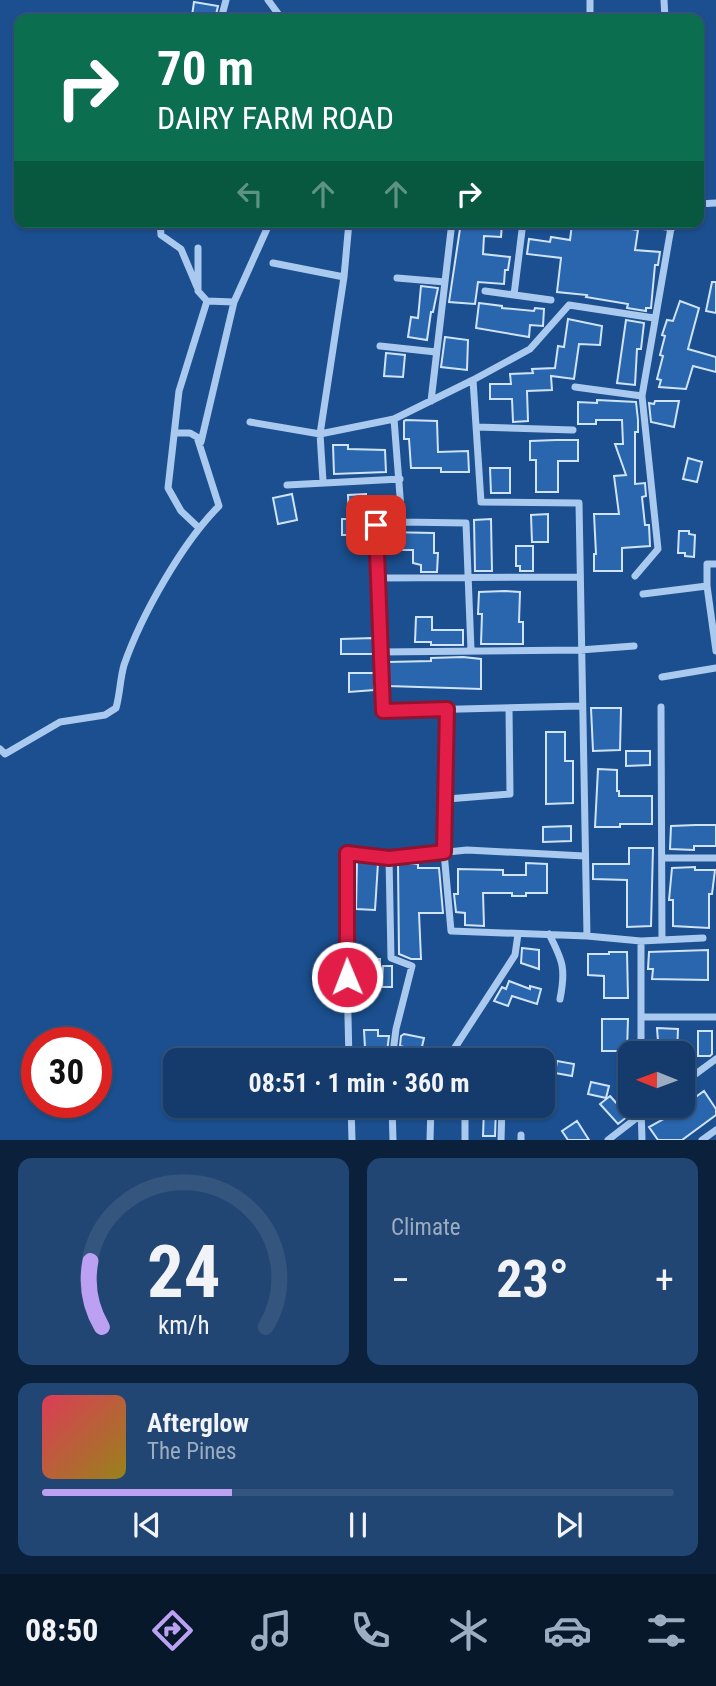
<!DOCTYPE html>
<meta charset="utf-8">
<style>
body{margin:0;font-family:"Roboto Condensed",sans-serif;background:#214673;color:#f1f3f6;height:100vh;display:flex;flex-direction:column;font-size:26px;white-space:nowrap}
*{box-sizing:border-box;margin:0}
p{font-size:23px;color:#9dadc1}
.icon{flex:none;width:38px;height:38px;fill:none;stroke:currentColor;stroke-width:2;stroke-linecap:round;stroke-linejoin:round}
.map{position:relative;height:1140px;overflow:hidden}
.sheet{display:flex;flex-direction:column;gap:18px;padding:18px;background:#0b203b;flex:1}
.sheet>*{flex:none}
.guide{position:absolute;left:14px;top:14px;width:690px;height:214px;border-radius:14px;box-shadow:0 2px 5px #0004,0 0 0 2px #33557e;background:#0b6e4f;color:#fff;overflow:hidden}
.needle{width:46px;rotate:271deg}
.controls{position:absolute;left:618px;top:1041px;display:grid;gap:14px}
.controls a{display:grid;place-items:center;width:77px;height:77px;border-radius:14px;background:#143b6b;box-shadow:0 2px 5px #0004,0 0 0 2px #33557e;font-size:35px}
.speed{position:absolute;left:21px;top:1027px;display:flex;gap:14px;font-size:35px;font-weight:700;text-align:center}
.speed>*{display:grid;place-content:center;width:91px;height:91px;border-radius:50%;background:#143b6b;box-shadow:0 2px 5px #0004,0 0 0 2px #33557e;line-height:1}
.speed .limit{border:10px solid #d22;background:#fff;color:#111}
.pin{position:absolute;display:grid;place-items:center;width:60px;height:60px;color:#fff;margin:-30px;border-radius:14px;box-shadow:0 4px 10px #0006}
.me{position:absolute;width:77px;margin:-38px;rotate:359deg;stroke-linejoin:round;filter:drop-shadow(0 0 5px #0008)}
.turn{display:flex;align-items:center;gap:24px;height:147px;padding:0 28px;font-size:32px}
.turn .icon{width:91px;height:91px;stroke-width:2.5}
.turn b{display:block;font-size:49px;line-height:60px}
.lanes{display:flex;align-items:center;height:66px;padding:0 28px;background:#0003;justify-content:center;gap:35px;direction:ltr}
.lanes .off{opacity:.35}
.big{font-size:52px;font-weight:700;line-height:1.1}
.sheet .card{flex:1;display:flex;flex-direction:column;justify-content:center;gap:10px;min-width:0;padding:0 24px;border-radius:14px;background:#214673}
.sheet .dial{align-items:center;gap:0}
.dial svg{height:182px;overflow:visible;fill:none;stroke:#33557e;stroke-width:7;stroke-linecap:round;text-anchor:middle}
.dial text{fill:#f1f3f6;stroke:none}
.song{display:flex;align-items:center;gap:21px}
.cover{width:84px;height:84px;border-radius:10px;background:linear-gradient(135deg,hsl(350 70% 55%),hsl(50 70% 35%))}
.played{height:7px;border-radius:4px;background:linear-gradient(90deg,#bca0f2 30%,#33557e 30%)}
.keys{display:flex;justify-content:space-around;direction:ltr}
.heat{display:flex;justify-content:space-between;align-items:center;font-size:38px;direction:ltr}
.sheet .tiles{flex:1;display:grid;gap:18px;grid-template-columns:1fr 1fr}
.card:last-child{grid-column:span 2}
.trip{position:absolute;left:163px;top:1048px;width:392px;height:70px;border-radius:14px;background:#143b6b;box-shadow:0 2px 5px #0004,0 0 0 2px #33557e;font-weight:700;line-height:70px;text-align:center}
.tab-bar{display:flex;height:112px;justify-content:space-around;align-items:center;background:#08182b;color:#9dadc1}
.tab-bar .icon{width:49px;height:49px}
.tab-bar .current{color:#bca0f2}
.tab-bar b{font-size:32px;color:#f1f3f6}
.map>svg:first-child{display:block}
</style>
<div class="map">
<svg width="716" height="1140" viewBox="0 0 716 1140">
<rect width="100%" height="100%" fill="#1b4f8f"/>
<path fill="#2a66ad" stroke="#cfe3fa" stroke-width="2" d="M194,2L218,6L215,19L192,16Z
M461,222L502,224L501,237L484,236L483,254L510,257L508,270H505L504,284L478,282L475,304L449,302Z
M572,224L603,227V225L638,230L635,250L660,252L658,265H655L651,308H646V311L627,308L628,304L586,297L587,295L557,292L561,258L527,254L529,239L550,242L551,237L570,240Z
M712,282H716V313L706,311Z
M421,286L438,288L433,312H431L427,340L408,337L411,317L418,318Z
M680,301L699,308L688,349L716,357V372L693,366L686,389L659,387L661,380L657,379L663,356L660,355L665,336L662,335L667,320L673,321Z
M479,303L502,306V308L534,311L535,308L544,309L543,326L530,325L529,337L476,328Z
M568,319L602,326L600,345L579,344L574,379L551,376L552,390L527,391L528,421L513,422L512,399H490V384H511L510,374L533,373L532,369L555,368L558,346L564,347Z
M626,320L644,323L641,349H637L635,385L617,383Z
M445,337L468,340L467,370L441,367Z
M386,353L405,355L403,377L384,376Z
M597,400L636,402L638,420V432H635V484L645,483L646,496L642,497L645,525H649L650,546L622,548V571H594V554H596L594,514H619L614,476L626,475L615,444H623L622,420H596V424H578V402L597,403Z
M655,401H679L674,427L651,422L649,403L654,404Z
M406,420L437,421L438,452L468,451L469,472H441V468H411L409,439H404V421Z
M556,440H578V461H558V492H536V460H530V441Z
M333,445H348V449L385,450L386,472L334,474Z
M688,458L702,462L697,482L683,479Z
M490,468H510V493H491Z
M292,494L297,520L278,524L273,498Z
M366,494V501L391,499V512L367,513V535H342V519H349L348,495Z
M548,514V542H532L531,515Z
M491,519L492,571H475L474,520Z
M679,531H689V534L695,535L694,557L685,556V553H678Z
M385,532L434,533V553H438L437,572H421V565L413,563V550H385Z
M516,546H533V571H520V566H516Z
M505,591L520,592L519,622H523V644H481L482,614H478L479,592Z
M416,617H432V630H463V645H431V642H415Z
M373,638V654H341V639Z
M463,657L481,659V689L388,686V662L431,661V658Z
M349,673H376V686H374V690L349,692Z
M591,708H621L620,750L593,751Z
M546,732H565V761H573V803L546,804Z
M626,751H650V765L626,766Z
M598,769L617,770V791H619V796H652V824H620V827H595Z
M696,825H716V846H694V850L670,849L671,826Z
M571,826V841L543,842V827Z
M629,848H653L651,926L627,927V880L593,879V864H629Z
M357,861L378,863L375,910L356,909Z
M398,863L418,864V868H439L443,913H419L421,959H411L399,954Z
M526,863L547,864V893H526V896H512V893H483L484,926L465,925V913L456,912L454,894H458V869L503,870V875H526Z
M695,867V870H715L712,894H709V928L673,926V900H669L672,868Z
M522,948L539,950V969L521,963Z
M708,950V980L652,979L653,969H648L649,952Z
M609,952H627L628,998H604V976L588,975V954H609Z
M355,958L380,959V968L355,967Z
M383,966H392V987H382Z
M509,981L530,989V986L541,989L537,1004L512,996L508,1006L494,1001L502,987L506,989Z
M602,1019H628L627,1051H602Z
M657,1028L678,1029L677,1054H659Z
M364,1030H378V1036H389L386,1060H378L379,1048H365Z
M698,1031H712V1054L710,1056H698Z
M404,1034L424,1038L421,1051L400,1046L401,1036Z
M557,1061L574,1064L572,1076L555,1073Z
M591,1082L609,1086L606,1098L588,1094Z
M704,1091L716,1109V1115L682,1140H658L649,1127L687,1106L686,1104Z
M610,1096L628,1116L618,1124L600,1104Z
M400,1106H425V1118H400Z
M484,1109H496L495,1136H483Z
M577,1121L589,1140H568L562,1131Z"/>
<g fill="none" stroke-linecap="round" stroke-linejoin="round">
<path stroke="#a9c9ee" stroke-width="7" d="M268,0L282,19
M590,0V19
M664,0L665,19
M221,19L226,0
M698,204L716,203
M160,222L161,235L181,249L197,287
M637,222L672,228
M198,248V291L207,301L234,302L270,222
M273,263L344,277
M397,278L445,282
M485,291L551,300
M514,295L523,222
M380,346L436,352
M473,380L481,502L579,503L587,936
M575,387L642,396
M431,401L452,222
M250,422L320,434L394,419
M476,427L573,430
M201,442L234,302
M323,481L320,434L344,277L349,222
M287,485L400,479
M402,522L466,523L471,650
M198,527L181,511L168,488L179,391L207,301
M716,564H707V586L716,651
M635,576L658,549L642,396L672,222
M378,578L579,577
M643,594L707,586
M380,652L580,650L634,646
M662,677L716,668
M581,706L383,711L377,525L402,522L394,419L473,380L530,349L569,305L654,318
M661,707L662,940
M447,709L444,852L451,931L587,936L641,941L703,938
M0,749L5,754L60,722L105,715L116,708C120,694 120,679 124,665C141,616 182,543 219,506L197,437L190,433H175
M447,799L510,794L509,708
M662,858H716
M549,934C563,961 566,969 560,999
M641,941V1054
M641,1017H716
M349,1060L345,888L347,853L389,858
M392,1060L396,1029L412,966L391,958L389,858L467,850L584,856
M440,1060L454,1049L515,955L518,934
M682,1084L716,1059
M351,1106L352,1140
M392,1106L393,1140
M641,1106L642,1140
M521,1135V1140
M430,1140L431,1106
M465,1140V1106
M501,1140L502,1106
M608,1140L652,1106
M702,1140L716,1130"/>
</g>
<g fill="none" stroke-linecap="round" stroke-linejoin="round">
<g stroke="#92132f" stroke-width="18">
<path id="route" d="M347,977V853L389,858L444,852L447,709L383,711L376,525"/>
</g>
<use href="#route" stroke="#e11d48" stroke-width="12"/>
</g>
</svg>
<div class="controls">
<a><svg class="needle" viewBox="-14 -14 28 28"><path d="M0-13l5 13h-10z" fill="#e53935"/><path d="M0 13l5-13h-10z" fill="#9dadc1"/></svg></a>
</div>
<div class="speed"><div class="limit">30</div></div>
<div class="pin" style="left:376px;top:525px;background:#d93025"><svg class="icon" aria-label="arrive" viewBox="0 0 24 24"><path d="M6 21V4h12l-3 4 3 4H6"/></svg></div>
<svg class="me" style="left:347px;top:977px" viewBox="-20 -20 40 40"><circle r="17" fill="#e11d48" stroke="#fff" stroke-width="3"/><path d="M0-11L8 9 0 5-8 9z" fill="#fff"/></svg>
<div class="trip">08:51 · 1 min · 360 m</div>
<div class="guide">
<div class="turn"><svg class="icon" aria-label="right" viewBox="0 0 24 24"><path d="M7 20v-9h11M14 6l5 5-5 5"/></svg><div><b>70 m</b>DAIRY FARM ROAD</div></div>
<div class="lanes"><svg class="icon off" aria-label="left" viewBox="0 0 24 24"><path d="M17 20v-9H6M10 6l-5 5 5 5"/></svg><svg class="icon off" aria-label="ahead" viewBox="0 0 24 24"><path d="M12 20V5M6 11l6-6 6 6"/></svg><svg class="icon off" aria-label="ahead" viewBox="0 0 24 24"><path d="M12 20V5M6 11l6-6 6 6"/></svg><svg class="icon" aria-label="right" viewBox="0 0 24 24"><path d="M7 20v-9h11M14 6l5 5-5 5"/></svg></div>
</div>
</div>
<section class="sheet">
<div class="tiles">
<div class="card dial"><svg viewBox="0 0 100 80">
<path d="M14 69A42 42 0 1 1 86 69"/>
<path d="M14 69A42 42 0 0 1 9 40" stroke="#bca0f2"/>
<text x="50" y="56" font-size="32" font-weight="700">24</text>
<text x="50" y="72" font-size="11">km/h</text>
</svg></div>
<div class="card"><p>Climate</p>
<div class="heat"><a>−</a><b class="big">23°</b><a>+</a></div>
</div>
<div class="card">
<div class="song"><i class="cover"></i><div><b>Afterglow</b><p>The Pines</p></div></div>
<div class="played"></div>
<div class="keys"><svg class="icon" aria-label="previous" viewBox="0 0 24 24"><path d="M18 5L8 12l10 7zM5 5v14"/></svg><svg class="icon" aria-label="pause" viewBox="0 0 24 24"><path d="M8 5v14M16 5v14"/></svg><svg class="icon" aria-label="next" viewBox="0 0 24 24"><path d="M6 5l10 7-10 7zM19 5v14"/></svg></div>
</div>
</div>
</section>
<nav class="tab-bar">
<b>08:50</b>
<svg class="icon current" aria-label="directions" viewBox="0 0 24 24"><path d="M12 3l9 9-9 9-9-9zM9 14v-3h6M13 9l2 2-2 2"/></svg>
<svg class="icon" aria-label="music" viewBox="0 0 24 24"><path d="M9 18V5l10-2v13"/><circle cx="6" cy="18" r="3"/><circle cx="16" cy="16" r="3"/></svg>
<svg class="icon" aria-label="phone" viewBox="0 0 24 24"><path d="M5 4h4l2 5-3 2q2 4 5 5l2-3 5 2v4C11 20 4 13 5 4z"/></svg>
<svg class="icon" aria-label="climate" viewBox="0 0 24 24"><path d="M12 3v18M4 7l16 10M4 17L20 7"/></svg>
<svg class="icon" aria-label="car" viewBox="0 0 24 24"><path d="M5 17H2v-5l4-1 3-4h7l3 4 3 1v5h-3M9 17h6M6 11h13"/><circle cx="7" cy="17" r="2"/><circle cx="17" cy="17" r="2"/></svg>
<svg class="icon" aria-label="filters" viewBox="0 0 24 24"><path d="M4 7h16M4 17h16"/><circle cx="9" cy="7" r="2"/><circle cx="15" cy="17" r="2"/></svg>
</nav>
